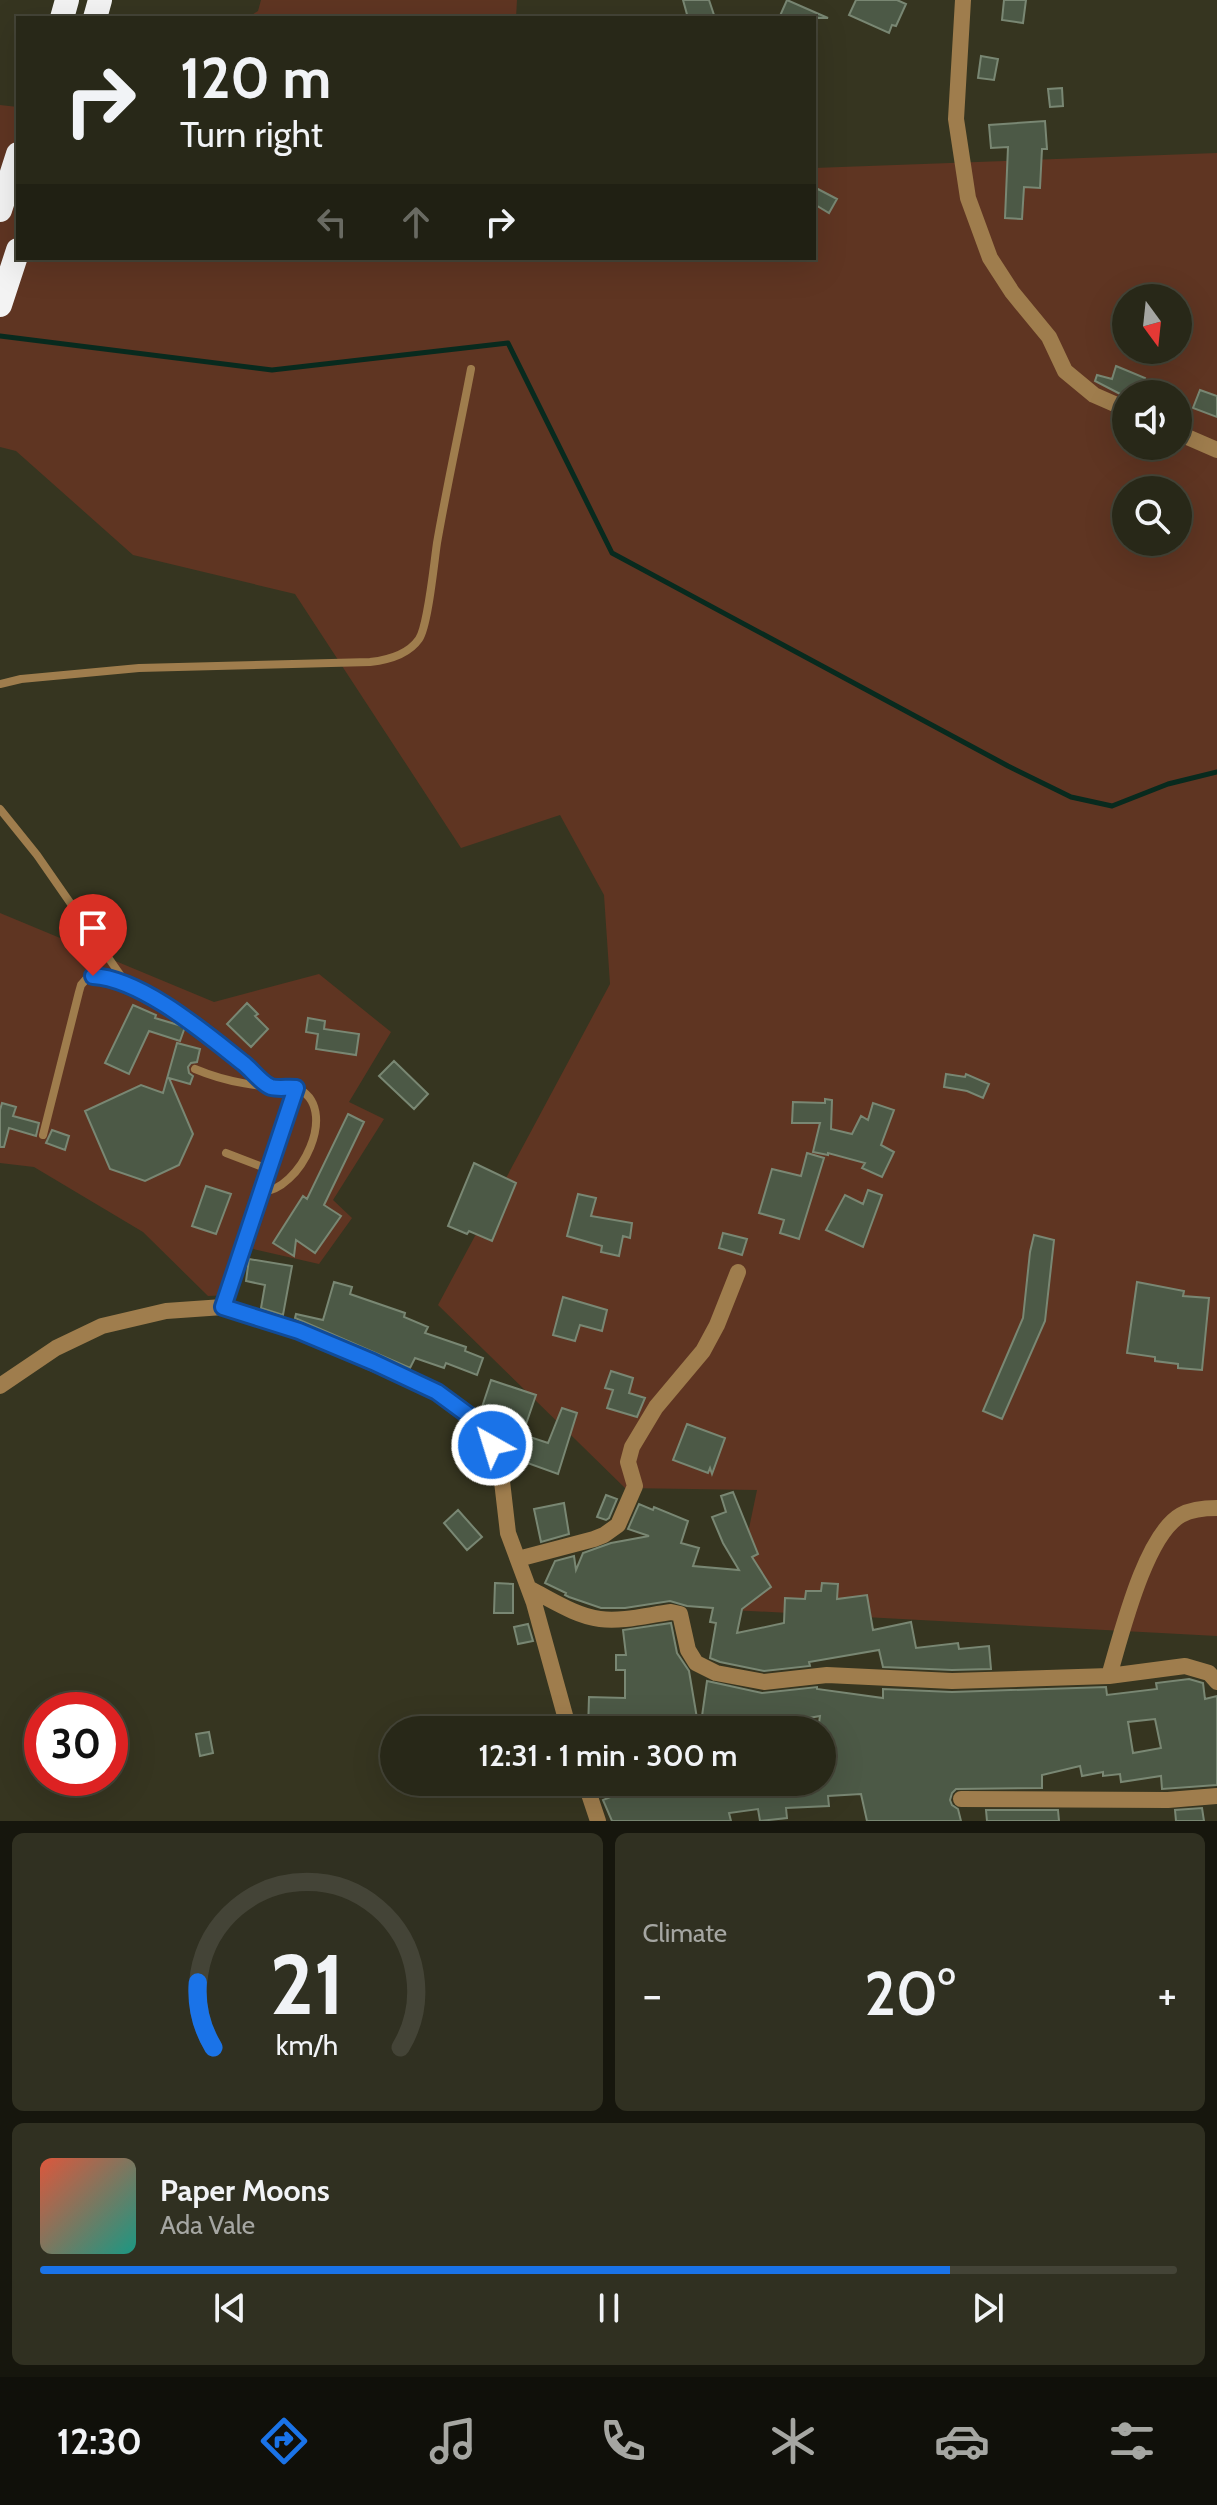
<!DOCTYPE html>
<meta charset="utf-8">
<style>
body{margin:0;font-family:Cabin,sans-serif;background:#303021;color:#f1f3f6;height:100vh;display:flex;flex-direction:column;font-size:30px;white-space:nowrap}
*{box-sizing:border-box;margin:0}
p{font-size:26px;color:#a5a6a2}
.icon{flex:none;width:44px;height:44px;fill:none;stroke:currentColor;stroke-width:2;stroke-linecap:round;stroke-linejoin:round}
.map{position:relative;height:1821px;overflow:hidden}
.sheet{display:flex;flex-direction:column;gap:12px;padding:12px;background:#16160d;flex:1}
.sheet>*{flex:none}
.banner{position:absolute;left:16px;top:16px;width:800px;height:244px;border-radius:0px;box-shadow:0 8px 32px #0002,0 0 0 2px #444437;background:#282818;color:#f1f3f6;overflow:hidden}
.needle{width:52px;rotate:165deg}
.fabs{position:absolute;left:1112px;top:284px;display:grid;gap:16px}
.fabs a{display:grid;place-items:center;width:80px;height:80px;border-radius:50%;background:#282818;box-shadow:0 8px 32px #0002,0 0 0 2px #444437;font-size:40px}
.speed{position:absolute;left:24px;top:1692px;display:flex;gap:16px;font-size:40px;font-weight:700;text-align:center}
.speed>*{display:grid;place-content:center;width:104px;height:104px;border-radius:50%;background:#282818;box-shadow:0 8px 32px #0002,0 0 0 2px #444437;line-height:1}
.speed .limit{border:12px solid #d22;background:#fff;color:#111}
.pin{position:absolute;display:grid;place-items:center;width:68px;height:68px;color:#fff;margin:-82px -34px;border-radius:50% 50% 50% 0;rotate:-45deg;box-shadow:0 0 8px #0007}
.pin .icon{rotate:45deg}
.me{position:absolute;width:88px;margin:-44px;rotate:321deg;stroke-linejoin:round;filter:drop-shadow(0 0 6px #0008)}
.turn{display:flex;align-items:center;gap:28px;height:168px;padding:0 32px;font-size:36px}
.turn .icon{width:104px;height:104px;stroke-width:2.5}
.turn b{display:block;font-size:56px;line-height:68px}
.lanes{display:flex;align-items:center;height:76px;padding:0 32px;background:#0003;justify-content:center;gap:40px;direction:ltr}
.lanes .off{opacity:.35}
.big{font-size:60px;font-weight:600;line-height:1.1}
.sheet .widget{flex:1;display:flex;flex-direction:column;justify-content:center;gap:12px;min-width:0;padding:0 28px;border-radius:12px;background:#303021}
.sheet .dial{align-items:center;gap:0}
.dial svg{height:208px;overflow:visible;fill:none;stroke:#444437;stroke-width:7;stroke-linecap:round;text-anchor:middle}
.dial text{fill:#f1f3f6;stroke:none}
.song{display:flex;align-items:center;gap:24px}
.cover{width:96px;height:96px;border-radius:12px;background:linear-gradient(135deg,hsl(10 70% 55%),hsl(170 70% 35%))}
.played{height:8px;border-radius:4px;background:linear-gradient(90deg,#1a73e8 80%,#444437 80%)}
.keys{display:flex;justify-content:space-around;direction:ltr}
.heat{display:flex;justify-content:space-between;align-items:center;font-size:44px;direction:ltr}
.sheet .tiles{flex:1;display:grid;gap:12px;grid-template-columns:1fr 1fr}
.widget:last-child{grid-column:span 2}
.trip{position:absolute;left:380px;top:1716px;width:456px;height:80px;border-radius:40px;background:#282818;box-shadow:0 8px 32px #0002,0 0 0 2px #444437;font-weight:600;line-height:80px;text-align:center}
.tabs{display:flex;height:128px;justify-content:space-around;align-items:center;background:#10100a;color:#a5a6a2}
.tabs .icon{width:56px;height:56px}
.tabs .active{color:#1a73e8}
.tabs b{font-size:36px;color:#f1f3f6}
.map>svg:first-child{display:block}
</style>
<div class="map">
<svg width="1217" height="1821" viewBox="0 0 1217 1821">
<rect width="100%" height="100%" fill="#363520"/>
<path fill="#5f3522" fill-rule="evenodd" d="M261,0H517L516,18H247L258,11Z
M0,105L18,107V258H814V168L1217,153V1636L732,1610L757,1490L625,1488L438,1305L610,984L604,895L560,815L461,848L295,594L133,555L16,451L0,447ZM1126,298H1178V350H1126ZM1126,394H1178V446H1126ZM1126,490H1178V542H1126Z
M0,913L214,1002L319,974L391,1032L349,1102L384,1119L333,1200L352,1218L319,1264L249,1248L231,1295L208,1296L143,1232L34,1167L0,1163Z"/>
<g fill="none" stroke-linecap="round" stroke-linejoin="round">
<path stroke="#082a1e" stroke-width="5" d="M0,336L272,370L508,343L612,553L1008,766L1071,797L1112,806L1168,784L1217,772"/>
</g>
<path fill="#4c5946" stroke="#798773" stroke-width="2" fill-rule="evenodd" d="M683,0H709L715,18H688Z
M787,0L828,18H779Z
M856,0H897L906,4L896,26L892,25L889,33L849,15Z
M1004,0H1026L1023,23L1002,20Z
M981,56L998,59L994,80L978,78Z
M1062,88L1063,106L1050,107L1048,89Z
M1045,121L1047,149H1042L1040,188L1024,187L1022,219L1005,218L1008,147L991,148L989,125Z
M814,187L837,199L829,213L814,204Z
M1116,366L1145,378L1139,394H1126V397L1095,381L1097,375L1112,379Z
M1200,390L1217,396V417L1193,408Z
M247,1003L258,1014L255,1016L268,1029L251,1047L227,1024Z
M133,1005L156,1015L155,1018L185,1027L180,1041L149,1031L129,1074L105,1063Z
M308,1018L325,1021L324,1029L359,1034L356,1055L316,1049L318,1034L306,1032Z
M177,1043L200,1049L197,1062L191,1063L188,1067L189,1073L193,1076L190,1084L169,1078L193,1134L179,1165L145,1181L110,1169L85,1111L141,1085L163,1093Z
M394,1061L428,1094L414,1109L379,1076Z
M946,1074L965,1077L966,1074L989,1084L983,1098L967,1091L944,1087Z
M825,1099L832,1100L831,1129L852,1134L861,1116L868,1120L873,1103L894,1110L881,1145L894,1152L882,1177L862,1168L865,1163L828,1153V1155L813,1152L820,1123H792L793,1102L825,1103Z
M2,1103L16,1107L13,1116L39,1123L36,1136L9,1128L4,1147H0V1110Z
M348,1114L364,1122L324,1205L341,1216L315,1253L296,1240L294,1256L273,1243L303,1196L307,1199Z
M52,1130L69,1136L65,1150L46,1143Z
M807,1153L824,1158L799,1239L780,1233L784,1220L759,1213L772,1169L801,1176Z
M474,1163L516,1183L492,1241L469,1231L467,1234L448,1226Z
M206,1186L231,1194L216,1234L192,1226Z
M868,1190L882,1195L863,1247L826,1230L845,1195L863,1204Z
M578,1194L596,1198L591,1216L632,1223L630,1238L623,1236L619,1256L601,1252L602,1246L567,1236Z
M723,1233L747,1239L742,1255L719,1248Z
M1034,1235L1054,1240L1045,1321L1002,1419L983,1411L1023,1318L1030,1252Z
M249,1259L292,1266L283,1315L261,1308L265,1285L246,1281Z
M334,1282L352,1287L350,1294L405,1313L404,1317L428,1327L425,1333L466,1347L465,1351L483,1358L477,1375L446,1363L444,1368L415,1358L410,1368L295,1318L296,1314L323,1320Z
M1137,1282L1184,1291L1183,1296L1209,1298L1202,1370L1178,1368V1364L1155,1361V1357L1127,1353Z
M563,1297L607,1310L602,1331L580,1325L575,1341L553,1335Z
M611,1371L633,1378L629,1393L645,1398L637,1417L607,1408L613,1390L605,1388Z
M491,1380L536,1395L524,1430L487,1418L481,1410Z
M562,1408L577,1413L558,1474L519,1460L527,1436L548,1443Z
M687,1424L725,1438L712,1474L710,1468L708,1473L673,1460Z
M733,1492L758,1554L752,1557L771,1587L742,1609L737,1633L784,1623L785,1598L805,1599L806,1591H821L822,1583L838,1584L837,1599L867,1595L873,1630L911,1622L916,1648L958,1643L959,1649L989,1646L991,1669L952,1670L883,1667L879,1650L809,1662L810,1666L764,1671L720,1662L710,1658L716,1623L710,1622L713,1608L687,1606L670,1601L625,1608H601L569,1597L565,1595L566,1593L545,1583L555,1561L574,1556L576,1570L583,1553L611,1543L649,1536L628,1529L639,1504L653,1510L654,1507L688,1521L681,1543L699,1548L693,1566L739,1570L723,1543L712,1517L726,1512L721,1496Z
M606,1495L617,1499L609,1518L606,1520L597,1517Z
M564,1503L569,1534L541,1542L534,1509Z
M458,1510L482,1537L467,1550L444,1523Z
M495,1583L513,1584V1613H494Z
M671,1623L677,1653L689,1671L699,1730H651L650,1726H621V1730H588L589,1697L625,1698V1670H616V1655H626L623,1630Z
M528,1624L533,1641L518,1644L514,1627Z
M1189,1679L1203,1683L1205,1699L1217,1696V1785L1162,1789L1161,1776L1121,1782L1120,1774L1103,1776V1772L1082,1776L1080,1766L1042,1775V1788L956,1789L952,1793L950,1800L952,1805L958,1809L961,1821H867L861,1794L828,1796L829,1806L786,1808L787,1818L760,1821L758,1809L729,1813L731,1821H612L603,1800L640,1785V1782H824L822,1730H818L820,1716L753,1728V1730H700L707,1681L762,1693L817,1687V1689L883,1698V1689L952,1692L1106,1687L1107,1695L1157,1689L1156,1683ZM1155,1719L1161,1748L1133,1753L1128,1722Z
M209,1732L213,1753L200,1756L196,1734Z
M1202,1808L1204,1821H1176L1175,1810Z
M986,1810H1058L1059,1821H987Z"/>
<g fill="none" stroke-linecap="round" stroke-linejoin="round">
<path stroke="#9f7d4d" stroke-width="8" d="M0,684L21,679L139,668L370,662C388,660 408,655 419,639C428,626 434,563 437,543C447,485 460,427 471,369
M0,809L37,855L128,986
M195,1069C228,1083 260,1087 296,1088L223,1307
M43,1135L79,992L81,985L88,977C136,969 235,1056 271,1087
M226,1153L268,1169
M260,1192C300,1193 342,1106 296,1088"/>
<path stroke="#9f7d4d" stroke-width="16" d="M963,0L956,119L968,198L990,258L1012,292L1049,337L1065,371L1094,395L1126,409
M1178,433L1217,450
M0,1386L56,1348L102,1326L166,1311L223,1307L299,1331L437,1392L475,1420L496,1454L500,1464L508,1533L534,1603L569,1730
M518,1559L594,1539L604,1535L618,1525L635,1486L628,1462L632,1447L656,1407L703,1351L717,1325L738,1272
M530,1589C552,1600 576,1616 600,1619C622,1622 648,1615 671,1612L680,1614L688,1650L696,1663L716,1673L764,1682L827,1675L952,1681L1109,1676L1185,1666L1209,1673L1217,1682
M1109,1676C1121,1636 1145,1535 1181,1515C1192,1509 1205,1508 1217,1508
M585,1782L598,1821
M961,1799L1168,1800L1217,1796"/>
<path stroke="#f3f3f3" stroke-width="24" d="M62,18L67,0
M95,18L100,0
M0,210L18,154
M0,305L18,250"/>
</g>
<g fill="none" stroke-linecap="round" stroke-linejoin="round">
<g stroke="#114b97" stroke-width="20">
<path id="route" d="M93,976C142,979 205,1033 243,1063C251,1069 262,1084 271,1087C278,1089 289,1087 296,1088L223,1307L299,1331L373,1362L437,1392L475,1420L492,1445"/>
</g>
<use href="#route" stroke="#1a73e8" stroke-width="14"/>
</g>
</svg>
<div class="fabs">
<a><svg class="needle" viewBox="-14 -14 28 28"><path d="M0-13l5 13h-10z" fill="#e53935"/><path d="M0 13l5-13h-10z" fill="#a5a6a2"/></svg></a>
<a><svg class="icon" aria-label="sound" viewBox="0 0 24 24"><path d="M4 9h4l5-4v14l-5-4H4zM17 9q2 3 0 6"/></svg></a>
<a><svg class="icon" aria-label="search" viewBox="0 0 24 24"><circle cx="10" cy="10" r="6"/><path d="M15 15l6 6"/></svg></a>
</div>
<div class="speed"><div class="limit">30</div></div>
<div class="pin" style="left:93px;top:976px;background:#d93025"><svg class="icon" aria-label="arrive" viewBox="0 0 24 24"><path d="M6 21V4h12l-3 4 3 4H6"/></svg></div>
<svg class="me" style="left:492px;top:1445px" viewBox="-20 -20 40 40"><circle r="17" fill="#1a73e8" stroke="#fff" stroke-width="3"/><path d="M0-11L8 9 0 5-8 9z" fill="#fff"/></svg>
<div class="trip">12:31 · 1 min · 300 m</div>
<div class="banner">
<div class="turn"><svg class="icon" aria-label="right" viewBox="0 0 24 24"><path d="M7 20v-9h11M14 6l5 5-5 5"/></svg><div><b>120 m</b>Turn right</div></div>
<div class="lanes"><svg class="icon off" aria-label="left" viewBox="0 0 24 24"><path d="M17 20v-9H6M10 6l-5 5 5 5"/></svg><svg class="icon off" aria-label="ahead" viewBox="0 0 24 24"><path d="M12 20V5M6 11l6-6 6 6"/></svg><svg class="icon" aria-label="right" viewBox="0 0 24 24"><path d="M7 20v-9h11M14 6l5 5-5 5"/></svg></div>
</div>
</div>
<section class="sheet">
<div class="tiles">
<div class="widget dial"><svg viewBox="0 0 100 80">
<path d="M14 69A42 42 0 1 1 86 69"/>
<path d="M14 69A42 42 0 0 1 8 44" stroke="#1a73e8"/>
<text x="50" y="56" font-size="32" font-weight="700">21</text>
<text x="50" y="72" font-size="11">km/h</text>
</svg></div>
<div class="widget"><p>Climate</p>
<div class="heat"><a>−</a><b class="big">20°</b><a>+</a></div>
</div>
<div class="widget">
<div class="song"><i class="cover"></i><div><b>Paper Moons</b><p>Ada Vale</p></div></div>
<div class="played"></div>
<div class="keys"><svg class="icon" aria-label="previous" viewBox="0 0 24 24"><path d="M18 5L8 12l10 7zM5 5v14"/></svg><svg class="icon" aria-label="pause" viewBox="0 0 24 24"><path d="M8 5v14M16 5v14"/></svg><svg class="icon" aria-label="next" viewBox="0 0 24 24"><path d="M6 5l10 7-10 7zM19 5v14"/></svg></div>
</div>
</div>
</section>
<nav class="tabs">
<b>12:30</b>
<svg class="icon active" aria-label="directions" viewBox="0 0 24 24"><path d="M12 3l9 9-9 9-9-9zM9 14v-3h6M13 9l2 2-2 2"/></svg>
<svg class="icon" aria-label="music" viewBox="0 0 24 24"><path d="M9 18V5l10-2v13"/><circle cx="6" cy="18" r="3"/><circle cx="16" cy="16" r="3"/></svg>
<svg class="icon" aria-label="phone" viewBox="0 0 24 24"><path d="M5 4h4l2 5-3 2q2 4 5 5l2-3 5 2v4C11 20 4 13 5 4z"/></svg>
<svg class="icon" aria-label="climate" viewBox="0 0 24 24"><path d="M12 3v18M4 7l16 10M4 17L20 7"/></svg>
<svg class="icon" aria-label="car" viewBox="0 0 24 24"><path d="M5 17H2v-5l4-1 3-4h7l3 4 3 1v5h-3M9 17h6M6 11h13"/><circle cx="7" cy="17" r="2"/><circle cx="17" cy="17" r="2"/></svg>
<svg class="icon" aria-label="filters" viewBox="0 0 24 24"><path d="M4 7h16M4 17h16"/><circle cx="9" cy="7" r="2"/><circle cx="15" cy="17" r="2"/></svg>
</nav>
